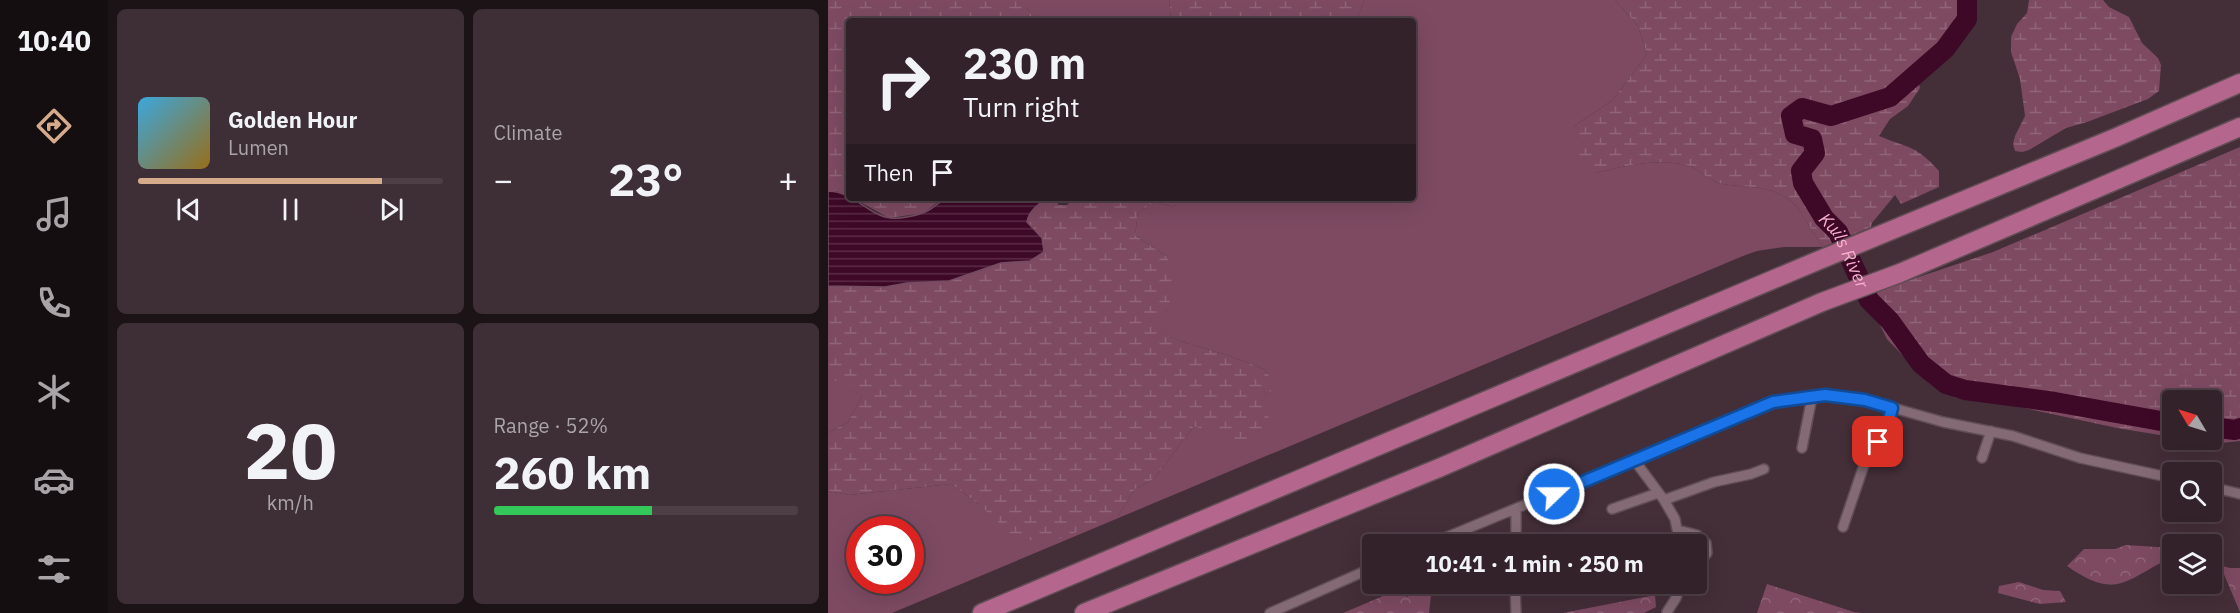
<!DOCTYPE html>
<meta charset="utf-8">
<style>
body{margin:0;font-family:"IBM Plex Sans",sans-serif;background:#3e2f36;color:#f1f3f6;height:100vh;display:flex;flex-direction:column;font-size:22px;white-space:nowrap}
*{box-sizing:border-box;margin:0}
p{font-size:20px;color:#a9a4a8}
.icon{flex:none;width:33px;height:33px;fill:none;stroke:currentColor;stroke-width:2;stroke-linecap:round;stroke-linejoin:round}
.map{position:relative;flex:1;overflow:hidden}
.side{display:flex;flex-direction:column;gap:9px;padding:9px;background:#1c1317;width:720px}
.side>*{flex:none}
.banner{position:absolute;left:18px;top:18px;width:570px;height:183px;border-radius:6px;box-shadow:0 6px 24px #0002,0 0 0 2px #4e3f47;background:#33222a;color:#f1f3f6;overflow:hidden}
.needle{width:39px;rotate:308deg}
.fabs{position:absolute;left:1334px;top:390px;display:grid;gap:12px}
.fabs a{display:grid;place-items:center;width:60px;height:60px;border-radius:6px;background:#33222a;box-shadow:0 6px 24px #0002,0 0 0 2px #4e3f47;font-size:30px}
.speed{position:absolute;left:18px;top:516px;display:flex;gap:12px;font-size:30px;font-weight:700;text-align:center}
.speed>*{display:grid;place-content:center;width:78px;height:78px;border-radius:50%;background:#33222a;box-shadow:0 6px 24px #0002,0 0 0 2px #4e3f47;line-height:1}
.speed .limit{border:9px solid #d22;background:#fff;color:#111}
.pin{position:absolute;display:grid;place-items:center;width:51px;height:51px;color:#fff;margin:-26px;border-radius:12px;box-shadow:0 3px 9px #0006}
.me{position:absolute;width:66px;margin:-33px;rotate:68deg;stroke-linejoin:round;filter:drop-shadow(0 0 4px #0008)}
.turn{display:flex;align-items:center;gap:21px;height:126px;padding:0 18px;font-size:27px}
.turn .icon{width:78px;height:78px;stroke-width:2.5}
.turn b{display:block;font-size:42px;line-height:51px}
.then{display:flex;align-items:center;height:57px;padding:0 18px;background:#0003;gap:12px;font-size:22px}
.big{font-size:45px;font-weight:700;line-height:1.1}
.side .card{flex:1;display:flex;flex-direction:column;justify-content:center;gap:9px;min-width:0;padding:0 21px;border-radius:9px;background:#3e2f36}
.side .dial{align-items:center;gap:0}
.dial b{font-size:78px;line-height:1}
.song{display:flex;align-items:center;gap:18px}
.cover{width:72px;height:72px;border-radius:9px;background:linear-gradient(135deg,hsl(200 70% 55%),hsl(40 70% 35%))}
.played{height:6px;border-radius:3px;background:linear-gradient(90deg,#d6ab8b 80%,#4e3f47 80%)}
.keys{display:flex;justify-content:space-around;direction:ltr}
.heat{display:flex;justify-content:space-between;align-items:center;font-size:33px;direction:ltr}
.charge{height:9px;border-radius:4px;background:linear-gradient(90deg,#34c759 52%,#4e3f47 0)}
.side .tiles{flex:1;display:grid;gap:9px;grid-template-columns:repeat(2,1fr)}
.trip{position:absolute;left:534px;top:534px;width:345px;height:60px;border-radius:6px;background:#33222a;box-shadow:0 6px 24px #0002,0 0 0 2px #4e3f47;font-weight:700;line-height:60px;text-align:center}
main{display:flex;flex:1;min-height:0}
.tabs{display:flex;flex-direction:column;width:108px;justify-content:space-around;align-items:center;background:#140e11;color:#a9a4a8}
.tabs .icon{width:42px;height:42px}
.tabs .active{color:#d6ab8b}
.tabs b{font-size:27px;color:#f1f3f6}
.map>svg:first-child{display:block}
</style>
<main>
<nav class="tabs">
<b>10:40</b>
<svg class="icon active" aria-label="directions" viewBox="0 0 24 24"><path d="M12 3l9 9-9 9-9-9zM9 14v-3h6M13 9l2 2-2 2"/></svg>
<svg class="icon" aria-label="music" viewBox="0 0 24 24"><path d="M9 18V5l10-2v13"/><circle cx="6" cy="18" r="3"/><circle cx="16" cy="16" r="3"/></svg>
<svg class="icon" aria-label="phone" viewBox="0 0 24 24"><path d="M5 4h4l2 5-3 2q2 4 5 5l2-3 5 2v4C11 20 4 13 5 4z"/></svg>
<svg class="icon" aria-label="climate" viewBox="0 0 24 24"><path d="M12 3v18M4 7l16 10M4 17L20 7"/></svg>
<svg class="icon" aria-label="car" viewBox="0 0 24 24"><path d="M5 17H2v-5l4-1 3-4h7l3 4 3 1v5h-3M9 17h6M6 11h13"/><circle cx="7" cy="17" r="2"/><circle cx="17" cy="17" r="2"/></svg>
<svg class="icon" aria-label="filters" viewBox="0 0 24 24"><path d="M4 7h16M4 17h16"/><circle cx="9" cy="7" r="2"/><circle cx="15" cy="17" r="2"/></svg>
</nav>
<section class="side">
<div class="tiles">
<div class="card">
<div class="song"><i class="cover"></i><div><b>Golden Hour</b><p>Lumen</p></div></div>
<div class="played"></div>
<div class="keys"><svg class="icon" aria-label="previous" viewBox="0 0 24 24"><path d="M18 5L8 12l10 7zM5 5v14"/></svg><svg class="icon" aria-label="pause" viewBox="0 0 24 24"><path d="M8 5v14M16 5v14"/></svg><svg class="icon" aria-label="next" viewBox="0 0 24 24"><path d="M6 5l10 7-10 7zM19 5v14"/></svg></div>
</div>
<div class="card"><p>Climate</p>
<div class="heat"><a>−</a><b class="big">23°</b><a>+</a></div>
</div>
<div class="card dial"><b>20</b><p>km/h</p></div>
<div class="card"><p>Range · 52%</p><b class="big">260 km</b><div class="charge"></div></div>
</div>
</section>
<div class="map">
<svg width="1412" height="613" viewBox="0 0 1412 613">
<defs>
<pattern id="forest-crowns" width="20" height="18" patternUnits="userSpaceOnUse" patternTransform="scale(1.5)"><rect width="20" height="18" fill="#7d4a62"/><path d="M2 6a3 3 0 1 1 6 0M12 15a3 3 0 1 1 6 0" fill="none" stroke="#906479"/></pattern>
<pattern id="wetland-marsh" width="20" height="14" patternUnits="userSpaceOnUse" patternTransform="scale(1.5)"><rect width="20" height="14" fill="#7d4a62"/><path d="M1 5h8M5 5V1M11 12h8M15 12V8" fill="none" stroke="#906479"/></pattern>
<pattern id="water-rules" width="6" height="5" patternUnits="userSpaceOnUse" patternTransform="scale(1.5)"><rect width="6" height="5" fill="#3e0827"/><path d="M0 2.5h6" fill="none" stroke="#5b2c47"/></pattern>
</defs>
<rect width="100%" height="100%" fill="#442e38"/>
<path fill="#7d4a62" fill-rule="evenodd" d="M198,0H341L343,21H208L198,7Z
M536,0H787L810,26L819,54L785,100L746,126L768,173C797,166 828,158 858,165C871,168 881,182 894,184C920,188 942,184 964,202C975,212 985,234 995,247H956L929,251L915,256L64,613H0V491L21,495L123,484L152,505L290,516L307,489L326,479L366,426L435,396L448,387L436,369L399,355L352,341L324,327L339,309L338,256L307,235L310,213L326,202L347,207L350,198H585V21H529ZM32,530H82V580H32Z
M8,380L34,396L20,422L0,433V381Z"/>
<path fill="url(#forest-crowns)" d="M1298,545L1344,548V557C1297,580 1289,601 1239,566L1256,549H1287Z
M1383,563L1402,568H1412V612L1395,572L1383,571Z
M1191,582L1215,590L1232,591L1238,602L1212,604L1170,593L1171,586Z
M939,584L1026,612L1034,613H929Z
M604,586L601,613H515L574,588L578,597Z
M827,595L828,607L816,613H735Z"/>
<path fill="url(#wetland-marsh)" d="M0,0H198V7L208,21H21V196L8,191H0Z
M341,0H536L529,21H343Z
M787,0H1139C1147,28 1108,58 1088,73L1092,88L1080,106L1062,119L1051,136C1080,148 1088,145 1111,171V187L1073,204L1067,195L1044,223L1043,227L995,247C985,234 975,212 964,202C942,184 920,188 894,184C881,182 871,168 858,165C828,158 797,166 768,173L750,160L746,126L785,100L819,54L810,26Z
M1201,0H1275L1281,7L1301,17L1314,43L1330,58L1333,65L1331,91L1320,99L1259,122L1238,128L1201,150L1194,152L1187,151L1185,144L1187,136L1197,116L1192,79L1183,52V37L1189,24L1199,13Z
M1412,147V441L1383,444L1358,440H1383V400H1344V437L1289,428L1159,400L1128,398L1102,384L1059,339L1046,313V292L1165,252Z
M25,198H123L112,200L96,213L61,218Z
M221,198H224L231,205H239L247,198H350L347,207L326,202L310,213L307,235L338,256L350,277L339,309L325,327L352,341L399,355L436,369L449,387L435,396L441,419L421,446L366,426L326,479L307,489L290,516L218,544L185,536L152,505L123,484L21,495L0,491V433L20,422L34,396L8,381H0V286L57,287L79,283L121,281L173,263L202,261L214,238L199,222C201,211 211,203 221,198Z"/>
<path fill="url(#water-rules)" stroke="#764c63" stroke-width="1.5" d="M0,191C25,191 41,216 63,218C71,219 87,216 95,213C107,209 108,201 123,198H221C211,203 201,210 199,222L214,238L216,252L202,261L173,263L121,281L79,283L57,287L0,286Z"/>
<g fill="none" stroke-linecap="round" stroke-linejoin="round">
<g stroke="#3e0827" stroke-width="20">
<path id="s1" d="M1139,0V19L1117,49L1062,97L1003,116L974,108L963,116L967,134L984,139L987,153L973,171L975,183L996,218L1010,232L1041,300L1062,321L1093,364L1118,384L1137,390L1227,402L1344,423"/>
<path d="M1383,427L1407,430L1412,428"/>
</g>
<g stroke="#604d55" stroke-width="12">
<path id="minor" d="M974,448L984,397
M1154,458L1163,431
M807,461L836,500L847,519L852,544
M1383,487L1412,494
M836,500L886,482L923,474L936,469
M688,509V544
M784,509L830,493
M1015,527L1038,459L1055,435L1064,408
M850,530L869,535L878,543L879,553L868,566
M602,544L945,402L997,395L1037,400L1115,422L1185,436L1252,458L1344,478
M687,584L688,613
M839,612L848,598L853,584
M442,613L544,568"/>
</g>
<g stroke="#604d55" stroke-width="21">
<path id="motorway" d="M154,613L989,261L1289,137L1412,83
M256,613L611,468L994,302L1072,273L1412,127"/>
</g>
<use href="#minor" stroke="#836a74" stroke-width="9"/>
<use href="#motorway" stroke="#b5668c" stroke-width="18"/>
</g>
<g fill="none" stroke-linecap="round" stroke-linejoin="round">
<g stroke="#114b97" stroke-width="15">
<path id="route" d="M726,494L945,402L997,395L1037,400L1064,408L1059,427L1050,442"/>
</g>
<use href="#route" stroke="#1a73e8" stroke-width="10"/>
</g>
<g text-anchor="middle" stroke-width="6" stroke-linejoin="round" paint-order="stroke">
<g font-size="18" font-style="italic" fill="#f9afd0" stroke="#3a252e">
<text dy="6" stroke="none"><textPath href="#s1" startOffset="400">Kuils River</textPath></text>
</g>
</g>
</svg>
<div class="fabs">
<a><svg class="needle" viewBox="-14 -14 28 28"><path d="M0-13l5 13h-10z" fill="#e53935"/><path d="M0 13l5-13h-10z" fill="#a9a4a8"/></svg></a>
<a><svg class="icon" aria-label="search" viewBox="0 0 24 24"><circle cx="10" cy="10" r="6"/><path d="M15 15l6 6"/></svg></a>
<a><svg class="icon" aria-label="layers" viewBox="0 0 24 24"><path d="M12 4l9 5-9 5-9-5zM3 14l9 5 9-5"/></svg></a>
</div>
<div class="speed"><div class="limit">30</div></div>
<div class="pin" style="left:1050px;top:442px;background:#d93025"><svg class="icon" aria-label="arrive" viewBox="0 0 24 24"><path d="M6 21V4h12l-3 4 3 4H6"/></svg></div>
<svg class="me" style="left:726px;top:494px" viewBox="-20 -20 40 40"><circle r="17" fill="#1a73e8" stroke="#fff" stroke-width="3"/><path d="M0-11L8 9 0 5-8 9z" fill="#fff"/></svg>
<div class="trip">10:41 · 1 min · 250 m</div>
<div class="banner">
<div class="turn"><svg class="icon" aria-label="right" viewBox="0 0 24 24"><path d="M7 20v-9h11M14 6l5 5-5 5"/></svg><div><b>230 m</b>Turn right</div></div>
<div class="then">Then<svg class="icon" aria-label="arrive" viewBox="0 0 24 24"><path d="M6 21V4h12l-3 4 3 4H6"/></svg></div>
</div>
</div>
</main>
